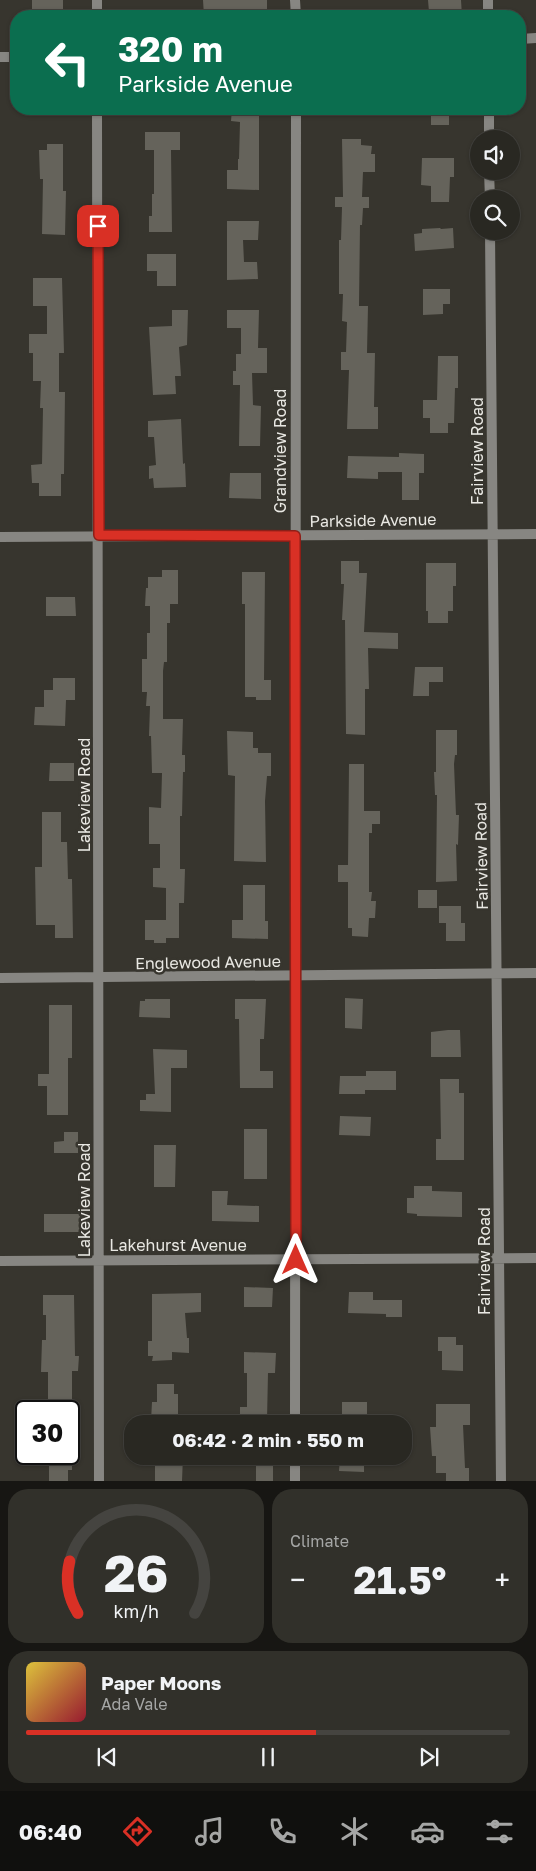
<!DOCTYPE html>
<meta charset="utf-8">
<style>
body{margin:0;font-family:"Golos Text",sans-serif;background:#31302a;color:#f1f3f6;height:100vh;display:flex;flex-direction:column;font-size:19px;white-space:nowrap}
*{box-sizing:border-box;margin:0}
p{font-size:16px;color:#a5a6a5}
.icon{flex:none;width:28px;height:28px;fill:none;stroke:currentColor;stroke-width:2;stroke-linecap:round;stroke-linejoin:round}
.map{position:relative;height:1481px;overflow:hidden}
.panel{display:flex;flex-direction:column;gap:8px;padding:8px;background:#171613;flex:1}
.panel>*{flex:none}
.hud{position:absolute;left:10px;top:10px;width:516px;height:105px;border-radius:20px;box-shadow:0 1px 4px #0004,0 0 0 1px #454440;background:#0b6e4f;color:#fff;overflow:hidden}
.fabs{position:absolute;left:470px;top:130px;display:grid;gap:10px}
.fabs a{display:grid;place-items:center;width:50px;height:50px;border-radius:50%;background:#292822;box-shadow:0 1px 4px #0004,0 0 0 1px #454440;font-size:25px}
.speed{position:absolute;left:15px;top:1400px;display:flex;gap:10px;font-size:25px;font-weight:700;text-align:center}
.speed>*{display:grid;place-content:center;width:65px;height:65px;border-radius:50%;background:#292822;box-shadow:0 1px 4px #0004,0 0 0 1px #454440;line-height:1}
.speed .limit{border:2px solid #111;border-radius:8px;background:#fff;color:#111}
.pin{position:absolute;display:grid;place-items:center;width:42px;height:42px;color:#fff;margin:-21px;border-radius:10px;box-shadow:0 2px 8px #0006}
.me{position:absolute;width:55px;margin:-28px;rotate:0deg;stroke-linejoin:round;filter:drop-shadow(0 0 4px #0008)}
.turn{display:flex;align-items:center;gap:18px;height:105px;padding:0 25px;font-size:22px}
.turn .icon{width:65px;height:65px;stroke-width:2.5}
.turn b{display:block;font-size:35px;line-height:42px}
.big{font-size:38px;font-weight:700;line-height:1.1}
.panel .tile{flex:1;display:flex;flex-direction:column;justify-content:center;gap:8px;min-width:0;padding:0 18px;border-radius:20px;background:#31302a}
.panel .dial{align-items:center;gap:0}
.dial svg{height:130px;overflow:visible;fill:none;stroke:#454440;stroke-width:7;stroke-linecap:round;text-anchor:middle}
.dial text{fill:#f1f3f6;stroke:none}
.song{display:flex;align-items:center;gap:15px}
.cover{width:60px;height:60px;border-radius:8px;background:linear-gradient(135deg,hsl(50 70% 55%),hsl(350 70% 35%))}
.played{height:5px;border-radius:2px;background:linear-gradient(90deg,#d93025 60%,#454440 60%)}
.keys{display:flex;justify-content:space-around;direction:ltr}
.heat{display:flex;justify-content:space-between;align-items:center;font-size:28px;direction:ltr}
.panel .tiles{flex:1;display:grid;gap:8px;grid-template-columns:1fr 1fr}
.tile:last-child{grid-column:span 2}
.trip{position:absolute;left:124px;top:1415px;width:288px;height:50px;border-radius:20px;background:#292822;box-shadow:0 1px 4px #0004,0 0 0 1px #454440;font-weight:700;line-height:50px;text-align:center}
.dock{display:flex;height:80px;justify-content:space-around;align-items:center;background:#10100e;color:#a5a6a5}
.dock .icon{width:35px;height:35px}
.dock .on{color:#d93025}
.dock b{font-size:22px;color:#f1f3f6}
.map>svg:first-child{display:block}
</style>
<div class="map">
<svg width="536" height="1481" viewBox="0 0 536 1481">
<rect width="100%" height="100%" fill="#37352e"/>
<path fill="#65635b" d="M32,0H63V15H32Z
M203,0H267V16H204Z
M428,0H461L462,16H435V12H429Z
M232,109H259V190L227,189V170H238V159H239L240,122L231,121Z
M434,109H446V113H449V125H431V113H434Z
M145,132H180V150H171L172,232H149V216H152V194H154V150H145Z
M342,139H361V145L372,146L371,154H375V172H363L362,197H369V208H363L362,225H360L359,306H368L367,353H375L374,407H378V429H347L349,370H341V352H346L347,322L342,321L343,294H339V240H341L342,207H335V197H343Z
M47,144H63V191H66L65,235L42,234L43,179H40L39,150H47Z
M422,158H454V177H450L449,202H431V186L421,185Z
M227,221H259L258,240H243L244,262H257L258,279L227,280Z
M440,228L441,229L453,228L454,248L415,251L414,234L422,233V229Z
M147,254H176V286H157V271H147Z
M33,278H62L64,353H59V392H65L64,474H61V496H39V483H32L31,465L42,464L43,408H40L41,381H33V353H29V334H47V306H33Z
M423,289H450V304H443V314L423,315Z
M172,310H188L187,345L179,347L181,376H175L176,394L153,395L149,327L172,326Z
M227,310H259L258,348H267V373H252L253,405L261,406L260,446H239L240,385H233V371H236V354H241V328H227Z
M438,356H458V388H455L454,423H448V433H430V418H423V400H437Z
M181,419L183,464L185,463L186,487L154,488L153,478L149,479V466L156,465L154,437H148V421Z
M399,453L424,454V473H419V500H402V472H378V479L347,478L348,456L399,457Z
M230,473H261V499L229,498Z
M341,561H359V573H367L364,632L398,633V649L368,648L369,689H365V735L346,734L345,620H342L344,584H341Z
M426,563H456V586H453V611H448V623H428V611H426Z
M162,570H178V604H170V623H167V662H164L163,671V719H183L182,755H185V772H183L182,816H180V869H185L184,903H179V938H166V943H154V940H145V920H166V888L153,887V868H160V844H149V807L161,808L162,773H152L151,736H149L150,706H146L147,692H142V659H147V633H150V606H145L146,588H148V577H162Z
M242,572H265L264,680H271V700H256V697H245V604H242Z
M46,597H75L76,616H46Z
M415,667H443V682H429V696H413Z
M53,678H75V700H66L65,726L34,725L35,707H44V690H53Z
M436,730H457V755H455L454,764L456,815H459L458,845L456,844L457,881L436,882L437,795H435L434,772H436Z
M227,731L253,732V748H258V753H271V776H267L265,801L266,862L234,861L235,776L228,775Z
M50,763H74V781H49Z
M349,764H364V811H380V824H372V833H369V892H372L371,901H376L375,918H369L368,937L352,936V928H348V882H338V865H348Z
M42,812H61V842H67L68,879H72L73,938H55V925H36L35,867H42Z
M243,885H265V921H268V939L232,938V920H243Z
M418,890H437V908H418Z
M439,906H461V923H465V941H446V923H439Z
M345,998L363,999L362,1029L345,1028Z
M145,999H170V1018L139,1017L140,1001H145Z
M235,999H266L264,1039H260V1071H273V1088H240L239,1019H235Z
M49,1005H72V1058H68V1115H47V1086H38V1074H49Z
M448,1030H460L461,1057H431V1032Z
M153,1049L187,1050V1068H171V1112L140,1111V1100H146V1094H155Z
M366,1071H396V1090H365V1094H339L340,1076H366Z
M440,1079H459V1093H464V1160H436V1139H441Z
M340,1116L371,1117L370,1136L339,1135Z
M244,1129H267V1179H244Z
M64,1132H78V1153H54V1142L64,1141Z
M154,1145H176L175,1187H154Z
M414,1186H432V1191L462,1192V1217L417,1216V1214L407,1213V1198H414Z
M212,1191H228L227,1205L259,1206V1222L212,1221Z
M44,1214H80V1232H44Z
M244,1287L273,1288L272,1307H244Z
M349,1292H373V1300H402V1317H386V1314L348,1313Z
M201,1293V1312L185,1313L187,1338H189V1353L172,1352V1360L152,1361L153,1356H148V1341H152V1294Z
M43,1295H74L75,1356H79L78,1371H72V1403L48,1402V1372H41L42,1340H46V1315H43Z
M438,1337H456V1345H463V1371L442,1370V1351H438Z
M244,1352L276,1353L275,1373H268L267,1420H240V1407H247V1373H244Z
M157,1384H174V1394H178V1421H151L152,1402H157Z
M342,1402H367V1417H361V1424H342Z
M436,1404H470V1425H463L465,1468H469V1481H446V1473H436V1456H432L430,1427H436Z
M49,1454H72V1470H68V1481H49Z
M155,1456H183L182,1481H155Z
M256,1456H273V1481H256Z
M340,1456L364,1457V1472L339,1471Z"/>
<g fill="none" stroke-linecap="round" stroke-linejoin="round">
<path stroke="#878682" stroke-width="10" d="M97,0V16
M295,0L296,16
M488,0V16
M520,39L536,38
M0,57H16
M97,109L99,1481
M489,109V139
M489,171L490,199
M490,231L501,1481
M0,537L536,534
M0,978L536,973
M0,1261L536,1258
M295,1424L296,109
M295,1481V1456"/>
</g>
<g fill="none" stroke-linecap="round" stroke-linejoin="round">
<g stroke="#8d1f18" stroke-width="12">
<path id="route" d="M98,226L99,535L295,536L296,1260"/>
</g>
<use href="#route" stroke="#d93025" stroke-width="9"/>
</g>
<g text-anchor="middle" stroke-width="5" stroke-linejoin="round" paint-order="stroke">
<g font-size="16" fill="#e9e8e3" stroke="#37352e">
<text transform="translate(280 451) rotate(-90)" y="6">Grandview Road</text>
<text transform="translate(477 451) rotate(-90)" y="6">Fairview Road</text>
<text transform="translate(373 520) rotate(-1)" y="6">Parkside Avenue</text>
<text transform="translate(84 795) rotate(-90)" y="6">Lakeview Road</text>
<text transform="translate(481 856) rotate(-91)" y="6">Fairview Road</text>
<text transform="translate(208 962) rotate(-1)" y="6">Englewood Avenue</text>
<text transform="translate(84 1200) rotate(-90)" y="6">Lakeview Road</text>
<text x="178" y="1251">Lakehurst Avenue</text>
<text transform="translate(484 1261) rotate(-90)" y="6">Fairview Road</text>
</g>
</g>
</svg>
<div class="fabs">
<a><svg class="icon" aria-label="sound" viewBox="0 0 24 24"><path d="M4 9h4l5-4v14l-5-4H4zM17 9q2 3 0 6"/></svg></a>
<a><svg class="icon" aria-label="search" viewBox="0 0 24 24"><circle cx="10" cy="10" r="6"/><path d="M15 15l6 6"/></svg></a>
</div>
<div class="speed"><div class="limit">30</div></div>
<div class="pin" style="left:98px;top:226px;background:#d93025"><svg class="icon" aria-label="arrive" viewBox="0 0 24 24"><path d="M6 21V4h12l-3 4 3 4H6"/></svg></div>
<svg class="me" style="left:296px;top:1260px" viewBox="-20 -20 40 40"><path d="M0-17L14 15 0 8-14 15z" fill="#d93025" stroke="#fff" stroke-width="4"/></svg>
<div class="trip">06:42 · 2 min · 550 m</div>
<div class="hud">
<div class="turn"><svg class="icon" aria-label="left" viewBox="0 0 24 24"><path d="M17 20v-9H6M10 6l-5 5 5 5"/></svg><div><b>320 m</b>Parkside Avenue</div></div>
</div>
</div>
<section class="panel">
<div class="tiles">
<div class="tile dial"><svg viewBox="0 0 100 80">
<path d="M14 69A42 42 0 1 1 86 69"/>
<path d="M14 69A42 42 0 0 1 9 37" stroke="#d93025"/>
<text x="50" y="56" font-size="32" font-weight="700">26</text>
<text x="50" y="72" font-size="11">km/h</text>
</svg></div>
<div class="tile"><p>Climate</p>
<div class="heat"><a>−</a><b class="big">21.5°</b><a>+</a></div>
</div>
<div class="tile">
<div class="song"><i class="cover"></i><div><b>Paper Moons</b><p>Ada Vale</p></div></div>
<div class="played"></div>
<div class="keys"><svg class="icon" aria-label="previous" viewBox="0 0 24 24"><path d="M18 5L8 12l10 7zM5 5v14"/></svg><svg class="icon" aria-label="pause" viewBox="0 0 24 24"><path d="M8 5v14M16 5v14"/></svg><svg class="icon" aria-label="next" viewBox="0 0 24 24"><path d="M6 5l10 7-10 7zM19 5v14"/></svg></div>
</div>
</div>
</section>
<nav class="dock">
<b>06:40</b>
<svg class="icon on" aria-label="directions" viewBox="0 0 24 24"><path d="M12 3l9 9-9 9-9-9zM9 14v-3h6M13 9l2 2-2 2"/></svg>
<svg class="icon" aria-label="music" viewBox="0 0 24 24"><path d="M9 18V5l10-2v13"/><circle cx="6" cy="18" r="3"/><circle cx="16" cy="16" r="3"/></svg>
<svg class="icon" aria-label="phone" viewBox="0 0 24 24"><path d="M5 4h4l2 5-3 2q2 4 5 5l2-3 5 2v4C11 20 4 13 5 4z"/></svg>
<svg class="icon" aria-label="climate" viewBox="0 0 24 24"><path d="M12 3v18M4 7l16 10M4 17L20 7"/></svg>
<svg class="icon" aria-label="car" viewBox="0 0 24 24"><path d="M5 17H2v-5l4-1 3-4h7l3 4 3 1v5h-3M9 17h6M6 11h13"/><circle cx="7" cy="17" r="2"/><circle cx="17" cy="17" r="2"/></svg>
<svg class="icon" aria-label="filters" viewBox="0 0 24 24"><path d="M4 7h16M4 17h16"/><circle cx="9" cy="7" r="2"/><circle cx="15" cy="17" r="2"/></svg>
</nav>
